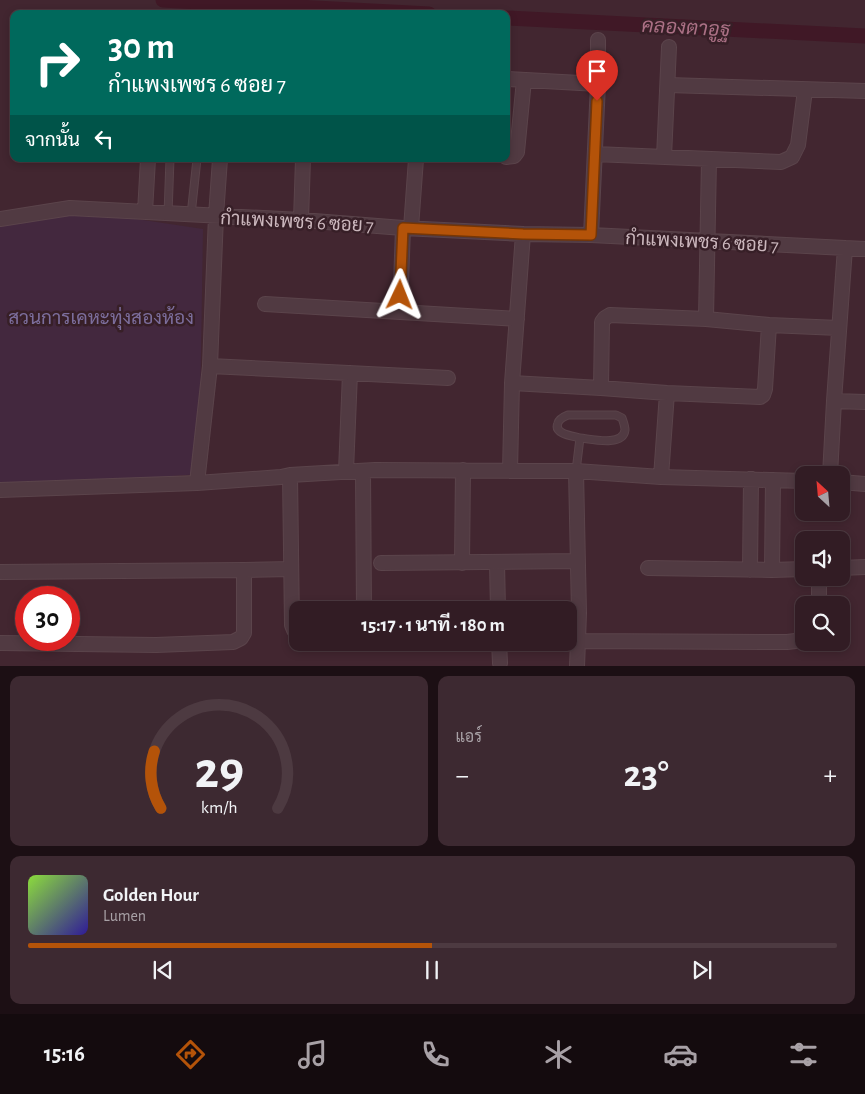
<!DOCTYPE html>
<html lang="th">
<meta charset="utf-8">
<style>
body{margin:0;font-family:"Alegreya Sans",Sarabun,sans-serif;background:#3d2931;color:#f1f3f6;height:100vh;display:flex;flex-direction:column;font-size:19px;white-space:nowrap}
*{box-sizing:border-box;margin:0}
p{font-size:16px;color:#a8a1a6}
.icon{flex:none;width:28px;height:28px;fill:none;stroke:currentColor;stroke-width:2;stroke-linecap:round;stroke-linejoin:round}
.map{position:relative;height:666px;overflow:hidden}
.drawer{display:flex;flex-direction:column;gap:10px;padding:10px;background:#1c0f14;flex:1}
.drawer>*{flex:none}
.top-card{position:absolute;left:10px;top:10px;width:500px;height:152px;border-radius:10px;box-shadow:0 2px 8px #0003,0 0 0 1px #4d3a41;background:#00695c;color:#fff;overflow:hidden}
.needle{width:32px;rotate:334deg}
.fabs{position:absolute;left:795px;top:466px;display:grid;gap:10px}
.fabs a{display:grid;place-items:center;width:55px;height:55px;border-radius:10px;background:#321c24;box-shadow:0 2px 8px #0003,0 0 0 1px #4d3a41;font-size:25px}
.speed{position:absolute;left:15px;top:586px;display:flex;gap:10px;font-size:25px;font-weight:700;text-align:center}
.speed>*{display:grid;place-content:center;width:65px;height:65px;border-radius:50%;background:#321c24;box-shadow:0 2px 8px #0003,0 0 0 1px #4d3a41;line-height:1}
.speed .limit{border:8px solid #d22;background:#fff;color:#111}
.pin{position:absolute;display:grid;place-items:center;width:42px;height:42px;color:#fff;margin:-51px -21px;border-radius:50% 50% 50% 0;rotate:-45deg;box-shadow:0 0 5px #0007}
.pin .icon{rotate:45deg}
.me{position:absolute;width:55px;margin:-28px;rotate:2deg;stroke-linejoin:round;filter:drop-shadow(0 0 4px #0008)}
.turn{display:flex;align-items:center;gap:18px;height:105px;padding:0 15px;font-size:22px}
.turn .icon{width:65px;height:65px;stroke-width:2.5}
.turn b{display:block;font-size:35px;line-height:42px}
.then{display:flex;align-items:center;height:48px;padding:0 15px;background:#0003;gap:10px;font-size:19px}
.big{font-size:38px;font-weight:700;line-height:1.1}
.drawer .widget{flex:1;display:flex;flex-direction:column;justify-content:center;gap:8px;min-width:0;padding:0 18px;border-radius:10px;background:#3d2931}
.drawer .dial{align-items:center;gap:0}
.dial svg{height:130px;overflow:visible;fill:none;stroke:#4d3a41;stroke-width:7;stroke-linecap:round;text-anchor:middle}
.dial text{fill:#f1f3f6;stroke:none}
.song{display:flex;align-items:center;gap:15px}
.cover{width:60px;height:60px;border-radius:8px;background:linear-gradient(135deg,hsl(90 70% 55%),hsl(250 70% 35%))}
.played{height:5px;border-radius:2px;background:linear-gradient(90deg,#b45309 50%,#4d3a41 50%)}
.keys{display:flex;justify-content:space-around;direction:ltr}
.heat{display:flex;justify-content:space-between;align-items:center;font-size:28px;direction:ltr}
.drawer .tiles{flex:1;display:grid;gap:10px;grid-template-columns:1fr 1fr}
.widget:last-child{grid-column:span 2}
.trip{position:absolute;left:289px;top:601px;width:288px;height:50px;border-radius:10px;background:#321c24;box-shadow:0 2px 8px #0003,0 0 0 1px #4d3a41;font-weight:700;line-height:50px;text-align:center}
.dock{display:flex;height:80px;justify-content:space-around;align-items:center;background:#140b0e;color:#a8a1a6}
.dock .icon{width:35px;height:35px}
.dock .active{color:#b45309}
.dock b{font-size:22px;color:#f1f3f6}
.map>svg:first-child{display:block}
</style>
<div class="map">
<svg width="865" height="667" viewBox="0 0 865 667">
<rect width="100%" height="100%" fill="#422630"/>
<path fill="#43283e" d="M70,209L203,229L199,474L0,489V224Z"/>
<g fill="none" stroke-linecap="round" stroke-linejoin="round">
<path stroke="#401826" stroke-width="15" d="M163,0L429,14
M506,18L865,36"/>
<g stroke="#5b444b" stroke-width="9">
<path id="lane" d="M168,214L170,159
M191,215L197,159
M576,471L580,438C573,436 553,434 558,423C559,419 563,417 568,415H616L622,418C623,421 625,426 625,430C623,447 591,439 580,438"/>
</g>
<g stroke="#5b444b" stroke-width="16">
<path id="street" d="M506,79L598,84
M668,85L865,91
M595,154L781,162L792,157L798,145L805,90
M506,157L514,156L517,152L524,80
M664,157L669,47
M709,159L706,319L769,325L839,328
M145,212L148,159
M0,219L70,208L301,220L403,228L523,234L591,235L865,249
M301,220L303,159
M411,228L416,159
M591,235L598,84V40
M265,304L517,319
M400,312L403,228
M210,366L448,378
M512,383L601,388L667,393L760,397L763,395L765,389L769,325
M601,388L602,322L605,318L610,315L706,319
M834,401L865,402
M346,471L350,373
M363,471L364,610
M510,471L512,383L523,234
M576,471L579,613L577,667
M290,475L292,625L294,630L298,633
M830,475L834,401L845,248
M661,477L667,393
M841,482L865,484
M197,483L210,366L216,216L220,159
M0,490L197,483L281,477L290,475L375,470L576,471L661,477L804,481
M497,562L498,610
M381,563L577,561
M462,563L463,470
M648,568L772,570L804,569
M841,568L865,567
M750,570L751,479
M772,570L773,480
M0,572L244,570L291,569
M819,605V578
M578,641L787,642L804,640
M499,642L500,663
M0,643L156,645L233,642L241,638L244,633V570"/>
</g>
<use href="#lane" stroke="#513a42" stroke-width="7"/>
<use href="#street" stroke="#513a42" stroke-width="14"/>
</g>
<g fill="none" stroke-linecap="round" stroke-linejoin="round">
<g stroke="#753606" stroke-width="12">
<path id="route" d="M400,295L403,228L523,234L591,235L597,101"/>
</g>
<use href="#route" stroke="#b45309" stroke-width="9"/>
</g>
<g text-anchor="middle" stroke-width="5" stroke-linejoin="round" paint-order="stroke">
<g font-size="19" fill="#cbb7bd" stroke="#371f27">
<text transform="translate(297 221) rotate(3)" y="7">กำแพงเพชร 6 ซอย 7</text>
<text transform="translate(702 241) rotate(3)" y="7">กำแพงเพชร 6 ซอย 7</text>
</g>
<g font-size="19" fill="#7c6e9d" stroke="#371f27">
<text x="101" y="324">สวนการเคหะทุ่งสองห้อง</text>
</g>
<g font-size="20" font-style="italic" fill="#ab7085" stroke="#371f27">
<text transform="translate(686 27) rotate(3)" y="7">คลองตาอูฐ</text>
</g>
</g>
</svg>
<div class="fabs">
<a><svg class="needle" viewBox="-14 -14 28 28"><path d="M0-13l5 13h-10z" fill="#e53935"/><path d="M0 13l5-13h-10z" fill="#a8a1a6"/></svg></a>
<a><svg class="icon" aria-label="sound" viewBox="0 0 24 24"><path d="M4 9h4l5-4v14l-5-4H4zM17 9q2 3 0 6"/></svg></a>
<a><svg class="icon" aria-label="search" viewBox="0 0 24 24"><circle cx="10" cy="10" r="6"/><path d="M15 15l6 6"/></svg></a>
</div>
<div class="speed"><div class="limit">30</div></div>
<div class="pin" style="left:597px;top:101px;background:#d93025"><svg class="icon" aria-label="arrive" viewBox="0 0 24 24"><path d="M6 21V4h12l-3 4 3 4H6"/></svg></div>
<svg class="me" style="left:400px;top:295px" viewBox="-20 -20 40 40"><path d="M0-17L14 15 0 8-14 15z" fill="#b45309" stroke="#fff" stroke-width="4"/></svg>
<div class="trip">15:17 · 1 นาที · 180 m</div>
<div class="top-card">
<div class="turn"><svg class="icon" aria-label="right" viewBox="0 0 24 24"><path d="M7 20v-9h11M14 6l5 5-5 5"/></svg><div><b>30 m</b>กำแพงเพชร 6 ซอย 7</div></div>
<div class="then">จากนั้น<svg class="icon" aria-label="left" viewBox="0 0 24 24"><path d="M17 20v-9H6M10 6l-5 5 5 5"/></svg></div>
</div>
</div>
<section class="drawer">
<div class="tiles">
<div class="widget dial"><svg viewBox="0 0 100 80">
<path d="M14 69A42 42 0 1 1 86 69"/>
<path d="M14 69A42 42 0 0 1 10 34" stroke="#b45309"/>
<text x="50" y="56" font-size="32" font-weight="700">29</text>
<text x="50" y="72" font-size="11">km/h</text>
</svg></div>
<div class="widget"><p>แอร์</p>
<div class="heat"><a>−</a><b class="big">23°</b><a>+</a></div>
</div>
<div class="widget">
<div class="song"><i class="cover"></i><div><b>Golden Hour</b><p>Lumen</p></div></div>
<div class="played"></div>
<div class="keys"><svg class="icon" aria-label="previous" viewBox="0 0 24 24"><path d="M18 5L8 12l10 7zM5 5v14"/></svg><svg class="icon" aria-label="pause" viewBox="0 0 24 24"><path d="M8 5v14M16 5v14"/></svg><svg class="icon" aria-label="next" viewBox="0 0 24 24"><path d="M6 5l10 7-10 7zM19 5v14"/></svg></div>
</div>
</div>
</section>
<nav class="dock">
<b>15:16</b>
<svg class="icon active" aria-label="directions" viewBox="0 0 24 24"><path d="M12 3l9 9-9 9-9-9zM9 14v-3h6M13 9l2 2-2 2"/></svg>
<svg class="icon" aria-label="music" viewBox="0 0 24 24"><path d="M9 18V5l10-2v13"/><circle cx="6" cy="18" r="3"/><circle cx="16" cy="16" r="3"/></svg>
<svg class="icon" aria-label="phone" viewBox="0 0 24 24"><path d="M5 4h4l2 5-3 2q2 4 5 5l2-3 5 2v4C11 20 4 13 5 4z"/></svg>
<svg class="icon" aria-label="climate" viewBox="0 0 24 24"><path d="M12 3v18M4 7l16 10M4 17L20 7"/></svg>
<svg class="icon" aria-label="car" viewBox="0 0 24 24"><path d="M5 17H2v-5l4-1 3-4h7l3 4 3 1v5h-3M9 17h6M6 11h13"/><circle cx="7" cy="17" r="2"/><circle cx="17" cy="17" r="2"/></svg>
<svg class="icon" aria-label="filters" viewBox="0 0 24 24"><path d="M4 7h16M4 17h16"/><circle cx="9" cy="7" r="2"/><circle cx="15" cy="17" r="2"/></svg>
</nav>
